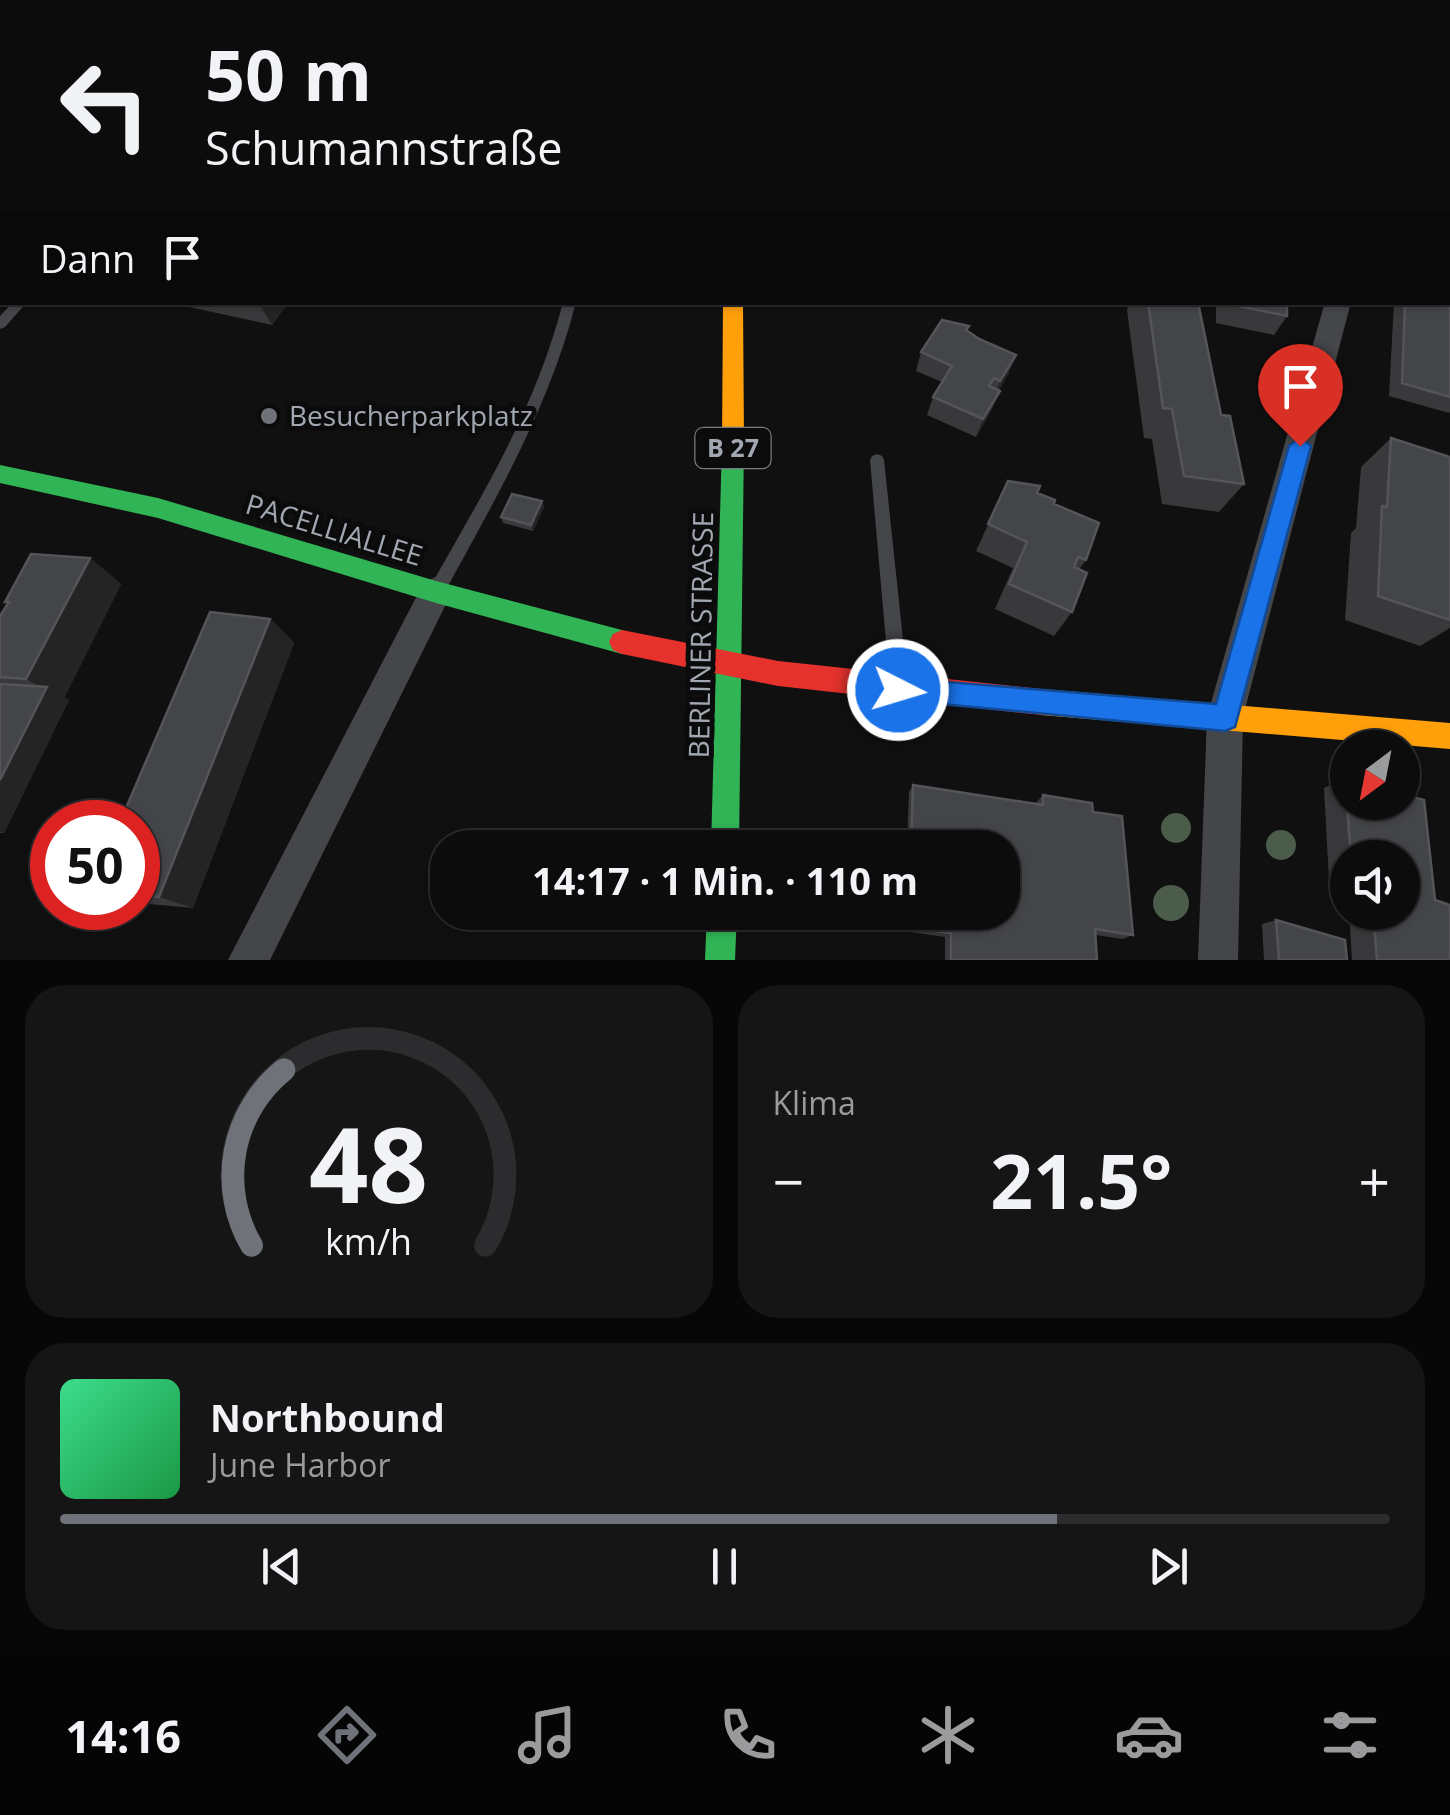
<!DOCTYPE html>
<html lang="de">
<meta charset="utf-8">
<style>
body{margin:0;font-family:"Open Sans",sans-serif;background:#151516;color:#f1f3f6;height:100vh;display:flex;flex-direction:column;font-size:38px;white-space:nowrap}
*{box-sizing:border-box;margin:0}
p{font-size:32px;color:#9a9b9d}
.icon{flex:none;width:55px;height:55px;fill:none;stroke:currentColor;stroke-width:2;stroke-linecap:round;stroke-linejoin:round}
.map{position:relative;height:960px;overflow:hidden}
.sheet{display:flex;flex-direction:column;gap:25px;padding:25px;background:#070707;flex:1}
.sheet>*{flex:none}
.hud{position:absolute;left:0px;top:0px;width:1450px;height:305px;box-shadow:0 2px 8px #0004,0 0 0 2px #2c2c2e;background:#0c0c0d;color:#f1f3f6;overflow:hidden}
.needle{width:65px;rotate:212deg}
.buttons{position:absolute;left:1330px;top:730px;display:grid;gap:20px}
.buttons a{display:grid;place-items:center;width:90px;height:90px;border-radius:50%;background:#0c0c0d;box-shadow:0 2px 8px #0004,0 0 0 2px #2c2c2e;font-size:50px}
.speed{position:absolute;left:30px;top:800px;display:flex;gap:20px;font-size:50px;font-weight:700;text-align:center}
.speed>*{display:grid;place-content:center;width:130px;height:130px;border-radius:50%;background:#0c0c0d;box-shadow:0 2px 8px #0004,0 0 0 2px #2c2c2e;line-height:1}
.speed .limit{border:15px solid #d22;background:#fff;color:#111}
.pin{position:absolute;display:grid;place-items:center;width:85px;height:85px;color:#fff;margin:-102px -42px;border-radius:50% 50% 50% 0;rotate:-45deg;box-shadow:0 0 10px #0007}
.pin .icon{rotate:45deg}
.me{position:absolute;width:110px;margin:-55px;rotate:95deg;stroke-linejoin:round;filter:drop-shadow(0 0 8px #0008)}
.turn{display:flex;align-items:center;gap:35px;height:210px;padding:0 40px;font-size:45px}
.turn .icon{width:130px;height:130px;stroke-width:2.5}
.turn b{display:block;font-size:70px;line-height:85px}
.then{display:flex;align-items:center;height:95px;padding:0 40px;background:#0003;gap:20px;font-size:38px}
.big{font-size:75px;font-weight:700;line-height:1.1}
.sheet .tile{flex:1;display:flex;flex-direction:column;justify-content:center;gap:15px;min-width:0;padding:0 35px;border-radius:40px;background:#151516}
.sheet .dial{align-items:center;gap:0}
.dial svg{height:260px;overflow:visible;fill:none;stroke:#2c2c2e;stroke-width:7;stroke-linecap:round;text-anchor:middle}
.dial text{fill:#f1f3f6;stroke:none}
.song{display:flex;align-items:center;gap:30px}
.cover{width:120px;height:120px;border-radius:15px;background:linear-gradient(135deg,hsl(150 70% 55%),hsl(140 70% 35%))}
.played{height:10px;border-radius:5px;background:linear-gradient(90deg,#6f7379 75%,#2c2c2e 75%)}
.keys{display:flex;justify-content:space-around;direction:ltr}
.heat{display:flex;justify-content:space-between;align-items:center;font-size:55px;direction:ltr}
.sheet .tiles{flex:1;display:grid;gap:25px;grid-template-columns:1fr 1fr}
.tile:last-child{grid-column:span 2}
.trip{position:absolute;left:430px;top:830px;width:590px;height:100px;border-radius:40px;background:#0c0c0d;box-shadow:0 2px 8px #0004,0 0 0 2px #2c2c2e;font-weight:700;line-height:100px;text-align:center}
.tab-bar{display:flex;height:160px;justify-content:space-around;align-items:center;background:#050505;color:#9a9b9d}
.tab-bar .icon{width:70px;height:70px}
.tab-bar .current{color:#6f7379}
.tab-bar b{font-size:45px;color:#f1f3f6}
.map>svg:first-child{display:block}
</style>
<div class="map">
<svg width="1450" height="960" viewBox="0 0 1450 960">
<rect width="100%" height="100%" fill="#101011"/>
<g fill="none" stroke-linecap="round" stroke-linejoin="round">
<path fill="#454649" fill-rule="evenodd" d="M392,0H403L401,2H391Z
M13,302H27L5,327L0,329V316Z
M563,302H576C549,409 494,501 442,597L436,599L430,597L428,592L430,587C483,493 536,408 563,302Z
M877,454L882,456L884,460L908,687L905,693L899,695L893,693L890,687L870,460L872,456Z"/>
<path fill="#454649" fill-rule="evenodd" d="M1162,0H1182V2H1163Z
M1419,0H1439V2H1420Z
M1448,255H1450V273H1448Z
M1325,302H1351L1243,717L1238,960H1198L1207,717Z
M436,577L448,582L452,592L270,960H228L424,582Z"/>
<path fill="#30b455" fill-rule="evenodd" d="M713,0H727V2H713Z
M733,433L741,436L744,442L739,848H711L722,442L725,436Z
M0,465L158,498L436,581L622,630L631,634L635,642L631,650L622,654L436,603L158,518L0,483Z
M707,912H737L735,960H705Z"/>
<path fill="#ff9f0a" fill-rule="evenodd" d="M723,302H743L744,442L741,448H725L722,442Z
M1041,689L1450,723V749L1041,715L1032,711L1028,702L1032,693Z"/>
<path fill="#e5322d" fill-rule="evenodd" d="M622,630L778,661L1041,689L1050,693L1054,702L1050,711L1041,715L778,686L622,654L613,650L609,642L613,634Z"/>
</g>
<g fill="#4b5c4b">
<circle cx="1176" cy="828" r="15"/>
<circle cx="1281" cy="845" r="15"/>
<circle cx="1171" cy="903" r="18"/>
</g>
<path fill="#39393c" d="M1202,0H1258V2H1203Z
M1307,0H1327L1325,2Z
M1450,81V187L1448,186V85Z
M1448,188H1450V248L1448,247Z
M1450,286V412L1449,413L1389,396L1394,302H1448Z
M166,302H289L272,325Z
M1131,302H1198L1221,415L1244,484L1219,512L1162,504L1152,439L1144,438L1127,310Z
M1216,302H1287V316L1274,335L1216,323Z
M969,326L967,331L979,339L1016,355L1008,374L999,390L992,409L976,437L927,415L933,397L942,382L916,371L921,352Z
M1391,438L1450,457V628L1420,646L1345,620L1351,533L1356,528L1361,467Z
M1008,481L1037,493L1054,504L1086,560L1079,569L1072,612L1054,636L995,609L1013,568L976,551Z
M542,501L544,507L533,531L503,523L501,517Z
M90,558L121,584L64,698L69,700L4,833H0V616L8,604L5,602Z
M270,619L294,643L193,908L138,903V822Z
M1345,778L1435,900L1450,960H1352L1349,912H1402V858H1348V903L1330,898L1324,788Z
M913,785L1035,804L1043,795L1093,812L1133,935L1123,939L1096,935L1097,960H945V937L904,931L905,912H1002V848H907L909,792Z
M1276,920L1347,960H1264L1262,924Z"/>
<path fill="#242425" d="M1,30L2,75L0,76V31Z
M2,231V290L0,293V233Z
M258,302H289L272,325Z
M1016,355L1008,374L993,400L1000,381Z
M1000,391L992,409L976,437L983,419Z
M542,501L544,507L533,531L531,525Z
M90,558L121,584L64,698L69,700L4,833L0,832V780L46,690L26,679Z
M270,619L294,643L193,908L159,897Z"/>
<path fill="#444548" stroke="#535559" stroke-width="2.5" d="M0,0H155L176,2H2V30L0,31Z
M272,0H278L295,2H270Z
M895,0H931V2H895Z
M958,0H1012L1013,2H958Z
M1116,0H1139V2H1116Z
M1210,0H1237L1238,2H1210Z
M1340,0H1385L1384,2H1339Z
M0,50H2V151L0,153Z
M1450,109V169H1448V122Z
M0,154H2V231L0,233Z
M1448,188H1450V230H1448Z
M1448,285L1450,286V397L1402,383L1405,302H1448Z
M1148,302H1198L1221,415L1230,416L1244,484L1184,476L1172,409L1163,408Z
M1228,302H1287V316L1228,304Z
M942,320L969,326L966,330L979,339L1016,355L1000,381L994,378L989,386L1000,391L983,419L933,397L952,366L921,352Z
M1391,438L1450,457V620L1378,596L1382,506L1387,507Z
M1008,481L1040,486L1037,493L1055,500L1054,504L1099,523L1086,560L1078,557L1074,567L1087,573L1072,612L1009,584L1027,542L988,524Z
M512,494L542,501L531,525L501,517Z
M31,554L90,558L26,679L0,677V616L9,602H5Z
M210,612L270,619L159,897L138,895V822H120Z
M0,684L47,687L0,780Z
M1345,778L1348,779V802H1402V794L1424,800L1435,900L1450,905V960H1377L1373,912H1402V858H1351Z
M913,785L1043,805V795L1092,803L1093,812L1122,816L1133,935L1095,929L1097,960H951V933L909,927V912H1002V848H911Z
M1276,920L1345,940L1347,960H1279Z"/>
<path fill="#1a73e8" stroke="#114b97" stroke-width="2.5" d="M1300,437L1311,446L1235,727L1225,731L889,699L885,690L889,682L898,678L1216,704L1289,446Z"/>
<circle fill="#6f7379" stroke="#0b0b0c" stroke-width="4" cx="269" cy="416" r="10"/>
<g text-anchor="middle" stroke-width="10" stroke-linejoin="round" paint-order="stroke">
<rect fill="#0b0b0c" stroke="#757980" stroke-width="2.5" x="695.5" y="428" width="75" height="40" rx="8"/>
<g font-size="25" font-weight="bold" fill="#a2a8b1">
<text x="733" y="457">B 27</text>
</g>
<g font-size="28" fill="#a2a8b1" stroke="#0b0b0c" text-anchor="start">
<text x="289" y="426">Besucherparkplatz</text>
</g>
<g font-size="28" fill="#a2a8b1" stroke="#0b0b0c">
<text transform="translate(334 530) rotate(17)" y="10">PACELLIALLEE</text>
<text transform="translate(701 635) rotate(-89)" y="10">BERLINER STRASSE</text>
</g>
</g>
</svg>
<div class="buttons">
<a><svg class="needle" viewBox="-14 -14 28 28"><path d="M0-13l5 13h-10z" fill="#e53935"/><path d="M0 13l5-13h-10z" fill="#9a9b9d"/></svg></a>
<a><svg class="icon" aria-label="sound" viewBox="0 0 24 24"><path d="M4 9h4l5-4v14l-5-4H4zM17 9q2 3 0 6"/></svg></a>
</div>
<div class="speed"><div class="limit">50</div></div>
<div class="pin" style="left:1300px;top:446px;background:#d93025"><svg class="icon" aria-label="arrive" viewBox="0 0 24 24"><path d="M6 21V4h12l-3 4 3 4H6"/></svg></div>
<svg class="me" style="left:898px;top:690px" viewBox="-20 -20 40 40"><circle r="17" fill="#1a73e8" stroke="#fff" stroke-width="3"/><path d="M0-11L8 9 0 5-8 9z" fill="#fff"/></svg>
<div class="trip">14:17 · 1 Min. · 110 m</div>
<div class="hud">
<div class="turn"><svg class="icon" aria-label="left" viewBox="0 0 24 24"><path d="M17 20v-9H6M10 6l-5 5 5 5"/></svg><div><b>50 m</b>Schumannstraße</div></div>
<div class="then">Dann<svg class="icon" aria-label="arrive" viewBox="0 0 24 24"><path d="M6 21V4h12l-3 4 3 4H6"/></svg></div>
</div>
</div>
<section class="sheet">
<div class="tiles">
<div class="tile dial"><svg viewBox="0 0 100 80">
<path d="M14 69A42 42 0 1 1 86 69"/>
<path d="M14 69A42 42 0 0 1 24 15" stroke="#6f7379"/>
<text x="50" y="56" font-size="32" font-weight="700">48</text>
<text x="50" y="72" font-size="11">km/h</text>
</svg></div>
<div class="tile"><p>Klima</p>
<div class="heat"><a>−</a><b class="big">21.5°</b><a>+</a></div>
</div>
<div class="tile">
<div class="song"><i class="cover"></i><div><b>Northbound</b><p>June Harbor</p></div></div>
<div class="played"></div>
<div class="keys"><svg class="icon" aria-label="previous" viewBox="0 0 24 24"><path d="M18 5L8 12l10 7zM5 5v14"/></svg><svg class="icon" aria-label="pause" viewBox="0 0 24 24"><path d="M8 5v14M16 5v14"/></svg><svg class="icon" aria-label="next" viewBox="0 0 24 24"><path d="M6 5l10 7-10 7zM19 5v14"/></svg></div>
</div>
</div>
</section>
<nav class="tab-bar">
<b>14:16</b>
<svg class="icon current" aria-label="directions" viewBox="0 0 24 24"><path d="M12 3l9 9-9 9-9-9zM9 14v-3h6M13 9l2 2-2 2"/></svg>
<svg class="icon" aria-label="music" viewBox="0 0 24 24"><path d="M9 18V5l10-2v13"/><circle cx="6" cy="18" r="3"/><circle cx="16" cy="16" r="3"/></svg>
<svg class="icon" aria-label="phone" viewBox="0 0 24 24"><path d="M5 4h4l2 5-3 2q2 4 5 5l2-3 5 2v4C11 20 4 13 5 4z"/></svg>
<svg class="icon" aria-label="climate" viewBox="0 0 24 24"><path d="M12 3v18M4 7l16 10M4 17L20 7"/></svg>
<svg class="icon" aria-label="car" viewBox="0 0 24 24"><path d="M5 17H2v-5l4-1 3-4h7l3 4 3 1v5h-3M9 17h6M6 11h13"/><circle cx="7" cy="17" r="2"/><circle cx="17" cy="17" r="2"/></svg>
<svg class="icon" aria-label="filters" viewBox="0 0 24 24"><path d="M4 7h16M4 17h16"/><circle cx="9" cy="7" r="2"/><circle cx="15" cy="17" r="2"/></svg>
</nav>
